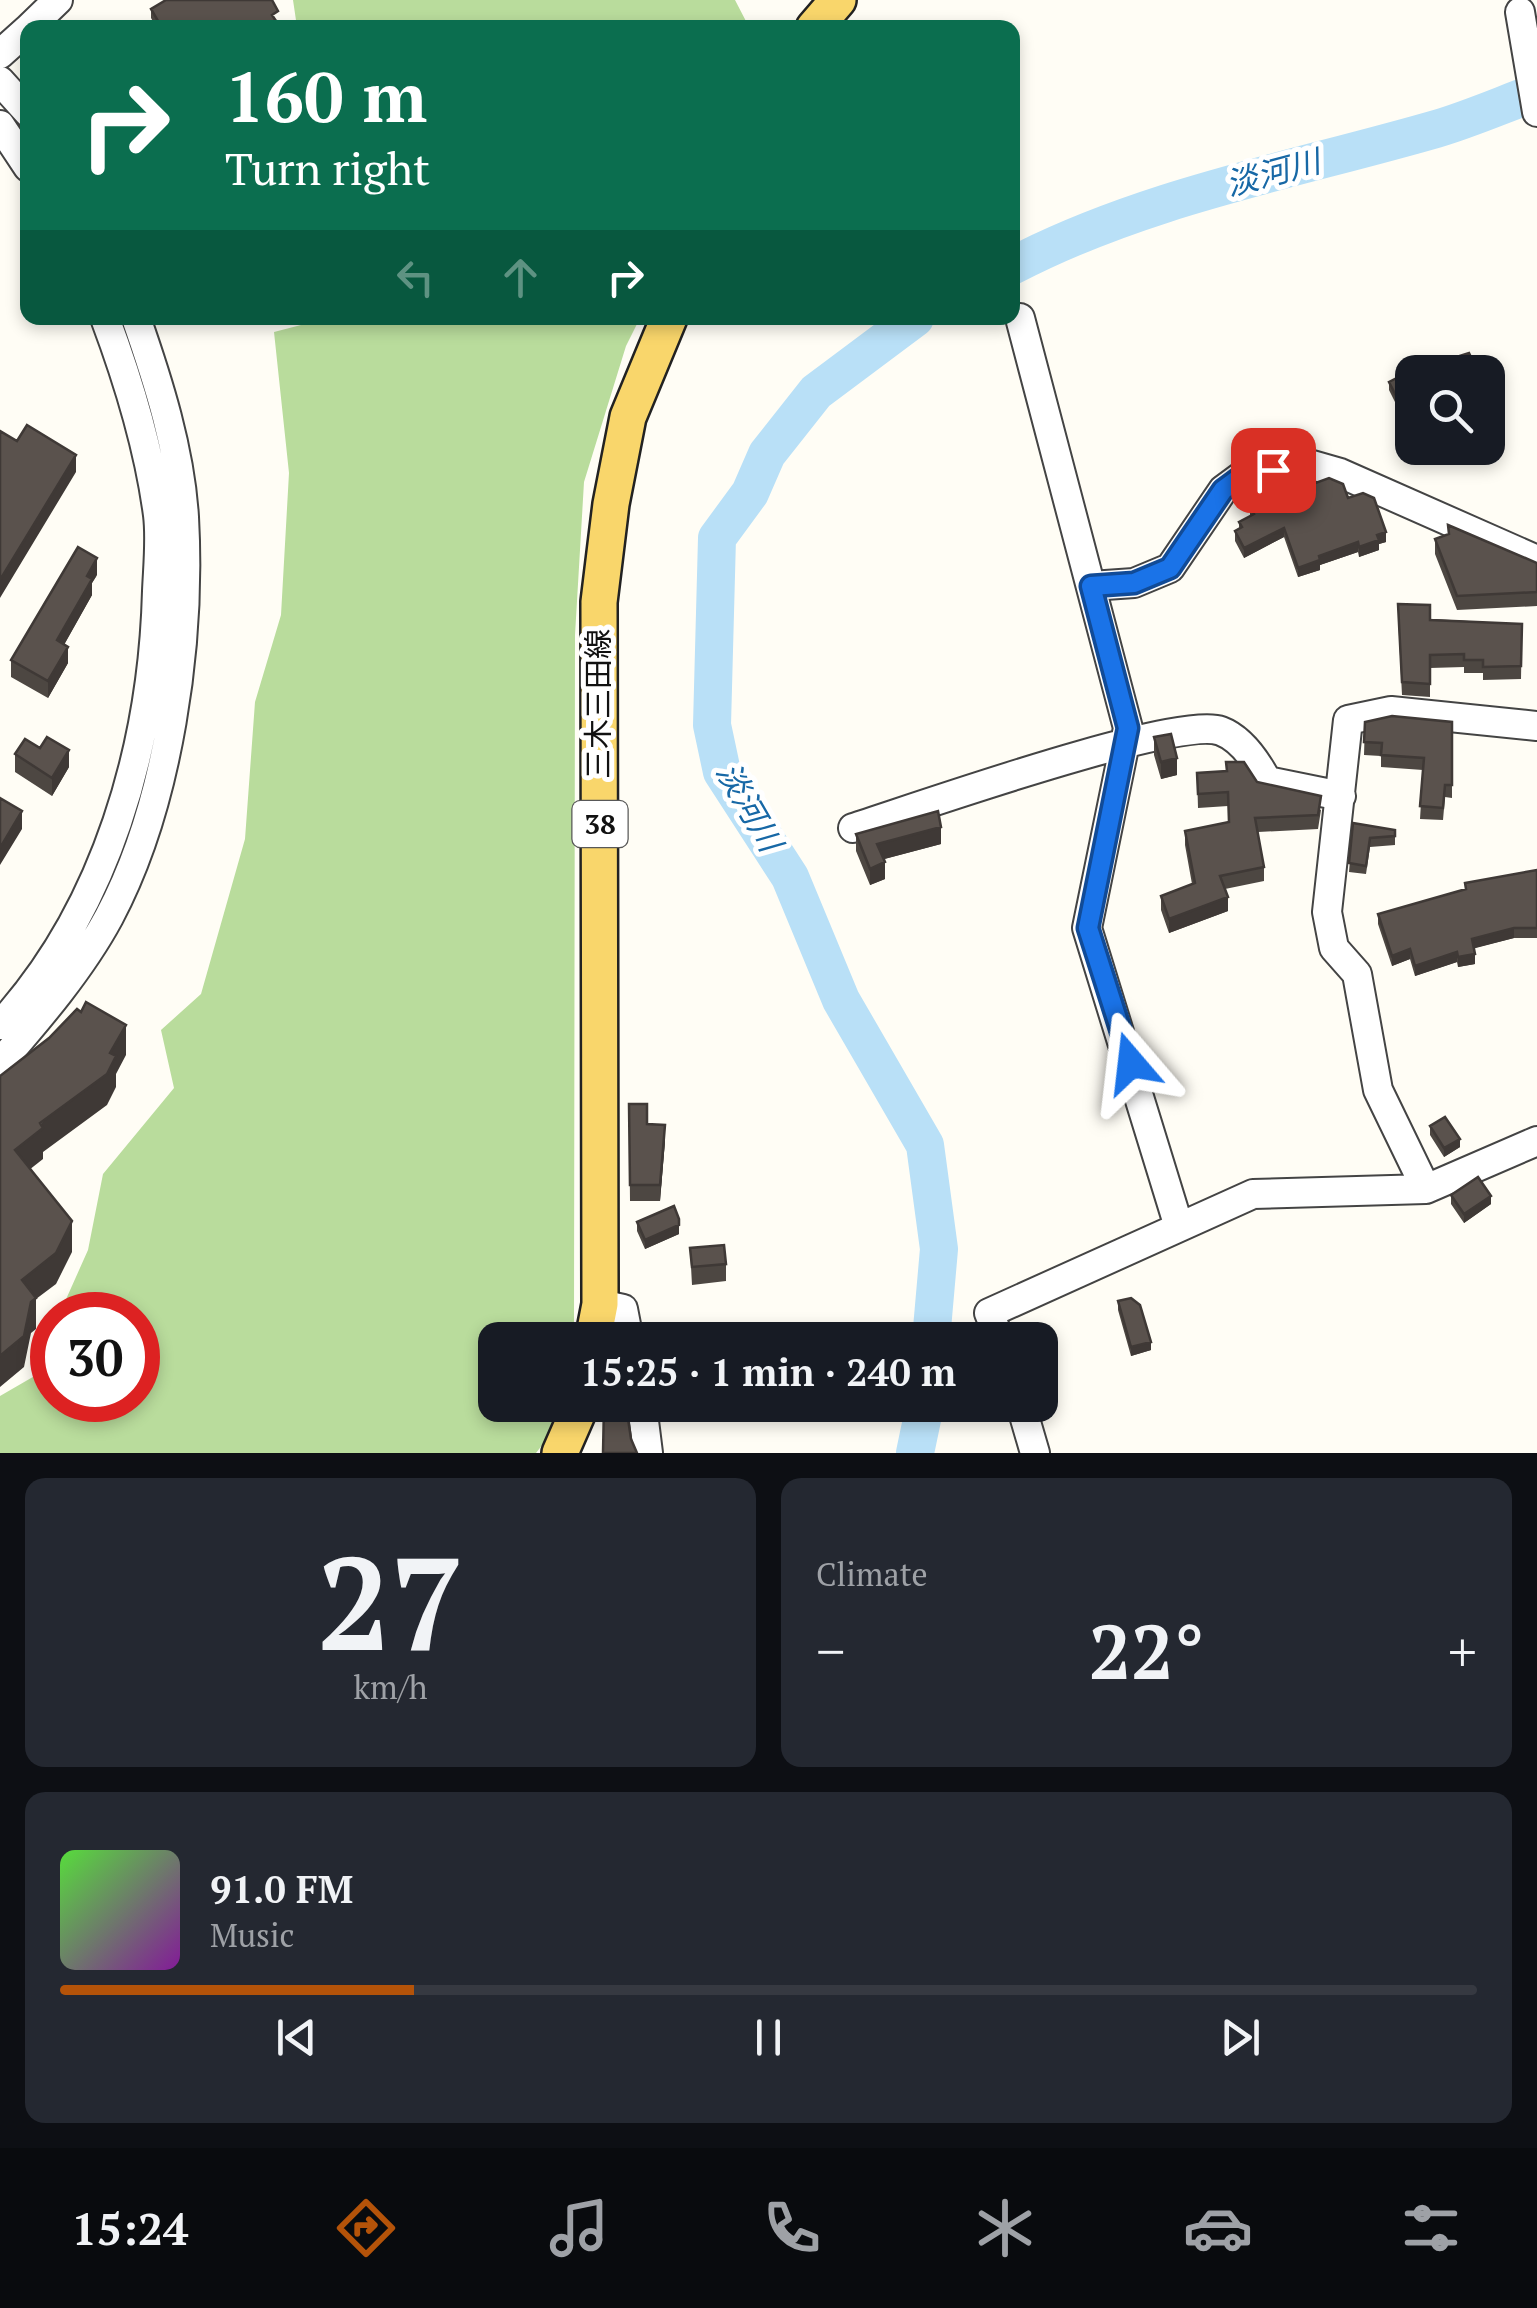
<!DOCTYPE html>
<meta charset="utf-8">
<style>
body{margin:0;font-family:"PT Serif","Noto Sans JP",serif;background:#242831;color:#f1f3f6;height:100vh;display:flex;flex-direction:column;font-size:38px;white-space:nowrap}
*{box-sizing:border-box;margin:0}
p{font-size:32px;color:#9ea1a6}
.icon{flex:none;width:55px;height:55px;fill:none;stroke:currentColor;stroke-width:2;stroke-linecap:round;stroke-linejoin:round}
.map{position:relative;height:1453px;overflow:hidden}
.side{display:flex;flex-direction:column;gap:25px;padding:25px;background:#0d0f14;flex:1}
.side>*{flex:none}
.guide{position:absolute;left:20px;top:20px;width:1000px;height:305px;border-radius:20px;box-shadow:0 5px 15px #0003;background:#0b6e4f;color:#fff;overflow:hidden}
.tools{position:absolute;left:1395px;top:355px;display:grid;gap:20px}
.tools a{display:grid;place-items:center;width:110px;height:110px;border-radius:20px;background:#171b24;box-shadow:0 5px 15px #0003;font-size:50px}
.speed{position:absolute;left:30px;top:1292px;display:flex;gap:20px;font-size:50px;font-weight:700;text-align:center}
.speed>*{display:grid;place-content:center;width:130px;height:130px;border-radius:50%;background:#171b24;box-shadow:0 5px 15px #0003;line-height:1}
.speed .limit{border:15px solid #d22;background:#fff;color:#111}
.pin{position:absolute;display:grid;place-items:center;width:85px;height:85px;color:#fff;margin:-42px;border-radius:20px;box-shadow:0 5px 15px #0006}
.me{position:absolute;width:110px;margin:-55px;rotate:343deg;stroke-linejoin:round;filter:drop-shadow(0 0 8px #0008)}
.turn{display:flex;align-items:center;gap:35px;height:210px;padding:0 40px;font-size:45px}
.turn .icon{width:130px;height:130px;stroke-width:2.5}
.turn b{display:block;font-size:70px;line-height:85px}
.lanes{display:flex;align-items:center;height:95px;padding:0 40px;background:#0003;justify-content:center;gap:50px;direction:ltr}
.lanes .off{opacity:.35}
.big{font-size:75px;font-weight:800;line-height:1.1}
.side .card{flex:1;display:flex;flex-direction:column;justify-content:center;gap:15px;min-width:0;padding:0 35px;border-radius:20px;background:#242831}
.side .dial{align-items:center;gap:0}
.dial b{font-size:130px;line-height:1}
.song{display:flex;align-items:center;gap:30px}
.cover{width:120px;height:120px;border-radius:15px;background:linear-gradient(135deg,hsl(110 70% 55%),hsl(290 70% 35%))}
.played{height:10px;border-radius:5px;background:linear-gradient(90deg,#b45309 25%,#363941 25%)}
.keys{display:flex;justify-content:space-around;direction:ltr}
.heat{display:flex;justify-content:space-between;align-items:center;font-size:55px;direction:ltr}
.side .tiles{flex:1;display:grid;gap:25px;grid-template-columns:1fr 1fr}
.card:last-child{grid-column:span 2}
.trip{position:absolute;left:478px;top:1322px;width:580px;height:100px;border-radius:20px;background:#171b24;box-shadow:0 5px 15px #0003;font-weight:800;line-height:100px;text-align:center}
.menu{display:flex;height:160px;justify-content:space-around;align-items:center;background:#090b0e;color:#9ea1a6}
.menu .icon{width:70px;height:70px}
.menu .on{color:#b45309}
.menu b{font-size:45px;color:#f1f3f6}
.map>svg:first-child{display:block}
</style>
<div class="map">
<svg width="1537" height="1453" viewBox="0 0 1537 1453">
<rect width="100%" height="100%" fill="#fffdf5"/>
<path fill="#b9dc9c" d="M293,0H735L749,27H297Z
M328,318H640L626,346L584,482L575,635L574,1325L572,1340H495V1405H561L550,1435L536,1453H0V1396L38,1374L52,1330V1400H138V1315H59L88,1250L103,1174L174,1088L161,1030L201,994L245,839L255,702L281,615L289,473L274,332Z"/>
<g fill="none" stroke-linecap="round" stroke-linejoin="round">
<path stroke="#b9e0f7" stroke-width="38" d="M1012,266C1144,197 1294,170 1436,129C1470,119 1504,104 1537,92
M915,318L816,392L767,454L750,493L717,538L712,725L722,772L790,877L841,1000L925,1145L939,1249L931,1340
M915,1453L925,1405"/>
<g stroke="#444" stroke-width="32">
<path id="minor" d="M1520,12L1537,112
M29,28L58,0
M0,54L28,29
M0,81L28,112
M0,125L28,167
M1020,318L1128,728L1087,928L1179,1227
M1091,586L1134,583L1170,568L1223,490L1242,476L1305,463L1340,473L1537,560
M853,828C913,809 1178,715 1221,731C1242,739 1257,762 1267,781L1341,796
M0,1025C107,909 153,745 157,591C158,567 161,539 158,515C149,447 129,382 105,318
M0,1063C39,1018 81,969 109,917C169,804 191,643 184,517C180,450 158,381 136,318
M1426,1189L1378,1090L1357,974L1334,948L1327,912L1348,720L1391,711L1537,726
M600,1304L623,1309L629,1340
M1000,1340L989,1313L1253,1194L1426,1189L1537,1141
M642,1405L648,1453
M1021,1405L1035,1453"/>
</g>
<g stroke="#222" stroke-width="40">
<path id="major" d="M814,28L838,0
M593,1340L600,1304L599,602L611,504L628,417L669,318
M560,1453L581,1405"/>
</g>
<use href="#minor" stroke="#fff" stroke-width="28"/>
<use href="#major" stroke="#f9d66b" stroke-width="35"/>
</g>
<path fill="#4d4742" d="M151,9L278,20L276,21L278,28H157L151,18Z
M1428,366L1409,430L1389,390V382Z
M1253,485L1302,488L1348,498L1386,542L1379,544V550L1359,557L1358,552L1320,565V570L1298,577L1284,537L1244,558L1235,541V531L1239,529V522L1250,516V507L1258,502L1253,494Z
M1448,525L1537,563V606L1457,610L1435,554V539L1448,535Z
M97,575L92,583V595L64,645L68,663L48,698L11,677V660Z
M1398,617L1522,624L1521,679L1483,680V673H1464V667L1430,668V697L1402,695Z
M1365,722H1452V798L1445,797L1443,820L1420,819L1423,770L1381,767V756L1364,755Z
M1154,737L1177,775L1161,779L1154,755Z
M15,754L69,767L52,796L15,772Z
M1197,773L1257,782L1321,810L1318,829L1258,832L1264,867V881L1225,889L1228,911L1169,933L1161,910V896L1192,884L1185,845V831L1229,822L1228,806L1198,808Z
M1353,823L1395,830V845L1370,847L1366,874L1349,872Z
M856,834L941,844L884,859L885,879L870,885L856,851Z
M1537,870V938H1514L1474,948L1475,964L1458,967L1457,962L1415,976L1410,959L1392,966L1378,924V914L1465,889V883Z
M629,1104L665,1141L660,1201H630Z
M1430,1126L1460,1147L1444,1157L1430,1135Z
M1451,1195L1491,1204L1464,1223L1451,1204Z
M637,1222L679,1234L645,1249L637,1231Z
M690,1248L726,1264V1281L692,1285Z
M1118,1301L1151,1350L1131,1356L1118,1310Z"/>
<path fill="#3f3936" d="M1496,410V419L1488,423V414Z
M76,455V472L0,598V580Z
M1284,528V537L1244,558V548Z
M1386,532V542L1379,544V550L1359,557V547L1377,535Z
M1358,542V552L1320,565V570L1298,577V568L1319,556Z
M97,558V575L92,583V595L57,657V640L87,576Z
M68,647V663L48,698V681Z
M69,750V767L52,796V778Z
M1177,758V775L1161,779V762Z
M22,811V829L0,865V848Z
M941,827V844L877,861V844Z
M885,862V879L870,885V869Z
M1228,897V911L1169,933V919Z
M1514,928V938L1472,949V939Z
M1410,949V959L1392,966V956Z
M1457,952V962L1415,976V966Z
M1475,954V964L1458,967V957Z
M126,1025V1055L116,1074V1087L107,1105L43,1152V1159L15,1181V1150L110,1053Z
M665,1125V1141L660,1201V1185Z
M1460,1139V1147L1444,1157V1148Z
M1491,1196V1204L1464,1223V1214Z
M72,1221V1252L56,1284L36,1299V1329L31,1333L24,1367L0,1387V1356L22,1280Z
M679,1225V1234L645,1249V1240Z
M1151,1342V1350L1131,1356V1347Z"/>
<path fill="#5a524d" stroke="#3f3936" stroke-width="2.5" d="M166,0H272L278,11L272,15L278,24L272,28H162L151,9Z
M1469,353L1478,372H1412V419L1409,421L1389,382L1426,363L1428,366Z
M1488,393L1496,410L1488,414Z
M27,425L76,455L0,580V431L17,441Z
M1297,473L1302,488L1329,478L1343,484L1348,498L1363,493L1374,498L1386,532L1377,535L1379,540L1359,547L1358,542L1319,556L1320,560L1298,568L1284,528L1244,548L1235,531L1242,527L1239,522L1254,514L1250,507L1262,500L1253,485Z
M1448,525L1537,563V592L1457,596L1435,539L1449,534Z
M78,547L97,558L87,576L92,579L57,640L68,647L48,681L11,660Z
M1398,604L1430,605V620L1522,624L1521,666L1483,667V660H1464V654L1430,655V684L1402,682Z
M1392,716L1452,722V785H1445L1443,808L1420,806L1424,758L1381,755L1382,743L1364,742L1365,722Z
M1171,734L1177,758L1161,762L1154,737Z
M47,737L69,750L52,778L15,754L25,739L40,748Z
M1226,762H1244L1257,782L1321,796L1318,815L1255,818L1264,867L1220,876L1228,897L1169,919L1161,896L1195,883L1185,831L1229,822L1228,792L1198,794L1197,773L1227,771Z
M0,798L22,811L0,848Z
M938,811L941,827L877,844L885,862L870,869L856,834Z
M1353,823L1395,830V836L1370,838L1366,866L1349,863Z
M1537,870V928H1514L1472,939L1475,954L1458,957L1457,952L1415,966L1410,949L1392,956L1378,914L1466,889L1465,883Z
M86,1002L126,1025L110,1053L116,1056L107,1074L40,1123L43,1128L15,1150L72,1221L56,1253L22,1280L36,1298L31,1302L24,1336L0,1356V1076L49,1038L77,1009L81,1012Z
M629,1104H647V1124L665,1125L660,1185H630Z
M1445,1117L1460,1139L1444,1148L1430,1126Z
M1478,1177L1491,1196L1464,1214L1451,1195Z
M674,1206L679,1219V1225L645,1240L637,1222Z
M724,1245L726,1264L692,1267L690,1248Z
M1131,1298L1140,1305L1151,1342L1131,1347L1118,1301Z
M604,1405H626L631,1439L637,1453H603Z"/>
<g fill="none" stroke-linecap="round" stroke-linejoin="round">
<g stroke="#114b97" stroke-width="25">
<path id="route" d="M1131,1063L1088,928L1128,728L1091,586L1134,583L1170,568L1223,490L1242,476L1273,470"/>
</g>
<use href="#route" stroke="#1a73e8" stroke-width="18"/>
</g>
<g text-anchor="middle" stroke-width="10" stroke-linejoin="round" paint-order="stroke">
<rect fill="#fff" stroke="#585858" stroke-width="2.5" x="572.5" y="801" width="55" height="46" rx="8"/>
<g font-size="28" font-weight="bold" fill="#111">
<text x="600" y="834">38</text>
</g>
<g font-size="30" fill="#111" stroke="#fff">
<text transform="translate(599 704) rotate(-90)" y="10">三木三田線</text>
</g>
<g font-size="32" font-style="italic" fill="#1768a6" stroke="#fff">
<text transform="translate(1273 173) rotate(-15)" y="11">淡河川</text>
<text transform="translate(749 807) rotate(60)" y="11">淡河川</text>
</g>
</g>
</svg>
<div class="tools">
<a><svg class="icon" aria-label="search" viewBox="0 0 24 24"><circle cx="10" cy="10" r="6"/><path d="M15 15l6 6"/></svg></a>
</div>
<div class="speed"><div class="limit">30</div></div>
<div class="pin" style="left:1273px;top:470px;background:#d93025"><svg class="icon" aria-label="arrive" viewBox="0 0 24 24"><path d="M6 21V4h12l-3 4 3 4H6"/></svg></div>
<svg class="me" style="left:1131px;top:1063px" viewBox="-20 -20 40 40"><path d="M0-17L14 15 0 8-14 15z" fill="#1a73e8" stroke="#fff" stroke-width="4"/></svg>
<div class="trip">15:25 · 1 min · 240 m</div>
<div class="guide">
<div class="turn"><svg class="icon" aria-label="right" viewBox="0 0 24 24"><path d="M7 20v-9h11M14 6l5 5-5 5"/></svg><div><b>160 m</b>Turn right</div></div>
<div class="lanes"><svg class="icon off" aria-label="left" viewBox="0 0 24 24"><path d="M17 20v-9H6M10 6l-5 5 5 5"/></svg><svg class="icon off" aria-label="ahead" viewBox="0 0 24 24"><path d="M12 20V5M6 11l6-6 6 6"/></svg><svg class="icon" aria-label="right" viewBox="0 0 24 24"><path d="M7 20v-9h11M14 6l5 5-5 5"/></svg></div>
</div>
</div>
<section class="side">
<div class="tiles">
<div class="card dial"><b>27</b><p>km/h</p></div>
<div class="card"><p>Climate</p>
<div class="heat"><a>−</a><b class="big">22°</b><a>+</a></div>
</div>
<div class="card">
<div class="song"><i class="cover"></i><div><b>91.0 FM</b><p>Music</p></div></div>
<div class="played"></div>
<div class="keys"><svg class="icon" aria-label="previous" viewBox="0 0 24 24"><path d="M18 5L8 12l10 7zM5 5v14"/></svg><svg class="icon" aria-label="pause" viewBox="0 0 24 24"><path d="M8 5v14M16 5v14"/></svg><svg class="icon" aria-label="next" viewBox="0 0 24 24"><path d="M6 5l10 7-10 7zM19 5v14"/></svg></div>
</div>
</div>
</section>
<nav class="menu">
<b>15:24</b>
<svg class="icon on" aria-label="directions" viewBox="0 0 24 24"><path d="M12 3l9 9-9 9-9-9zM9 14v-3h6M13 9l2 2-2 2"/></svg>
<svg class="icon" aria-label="music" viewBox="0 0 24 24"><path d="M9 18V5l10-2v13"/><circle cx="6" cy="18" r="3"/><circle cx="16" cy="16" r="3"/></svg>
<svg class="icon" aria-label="phone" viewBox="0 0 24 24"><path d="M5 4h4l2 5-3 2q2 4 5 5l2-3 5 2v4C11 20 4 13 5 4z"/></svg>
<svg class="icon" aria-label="climate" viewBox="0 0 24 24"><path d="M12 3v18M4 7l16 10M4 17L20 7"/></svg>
<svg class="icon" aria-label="car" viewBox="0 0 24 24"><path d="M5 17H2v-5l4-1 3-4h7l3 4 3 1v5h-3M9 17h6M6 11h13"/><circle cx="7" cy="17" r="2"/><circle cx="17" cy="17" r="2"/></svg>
<svg class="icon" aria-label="filters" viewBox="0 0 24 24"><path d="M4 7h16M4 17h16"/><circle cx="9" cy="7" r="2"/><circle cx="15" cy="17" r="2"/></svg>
</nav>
